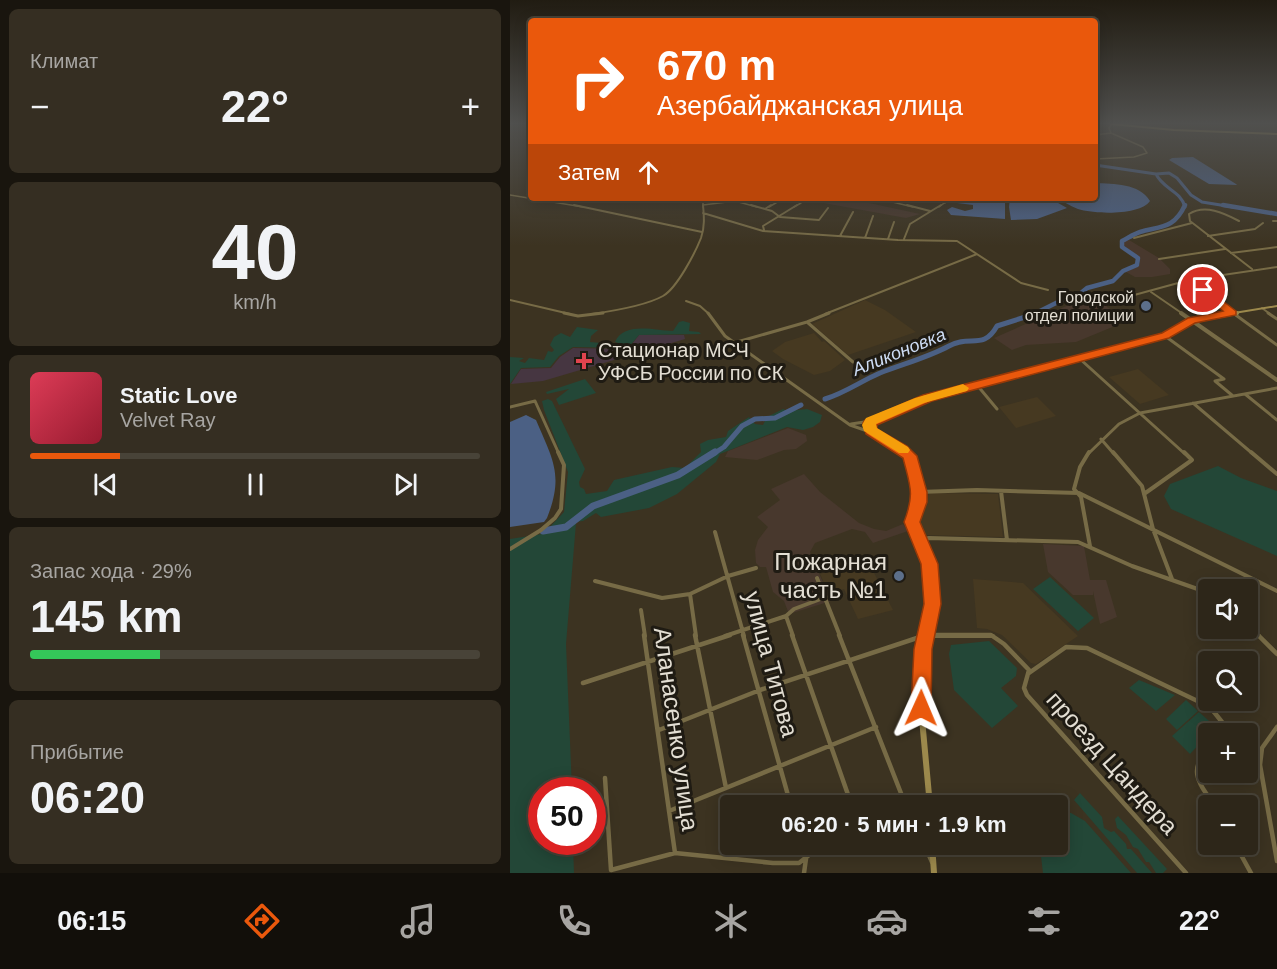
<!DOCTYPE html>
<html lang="ru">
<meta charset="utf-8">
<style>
body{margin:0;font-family:Arial,sans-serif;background:#352e22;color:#f1f3f6;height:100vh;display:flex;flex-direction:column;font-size:22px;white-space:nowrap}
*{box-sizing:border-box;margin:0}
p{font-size:20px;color:#a7a5a2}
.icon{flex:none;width:33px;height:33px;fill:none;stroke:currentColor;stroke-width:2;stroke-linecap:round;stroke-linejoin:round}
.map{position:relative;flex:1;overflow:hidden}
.details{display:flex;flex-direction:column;gap:9px;padding:9px;background:#19150e;width:510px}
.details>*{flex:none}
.banner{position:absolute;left:18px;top:18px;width:570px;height:183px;border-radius:6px;box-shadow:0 3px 15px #0003,0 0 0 2px #484338;background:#ea580c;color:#fff;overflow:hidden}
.controls{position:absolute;left:688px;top:579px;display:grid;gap:12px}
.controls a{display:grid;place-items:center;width:60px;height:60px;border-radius:6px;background:#2d2619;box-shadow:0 3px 15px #0003,0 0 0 2px #484338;font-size:30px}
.speed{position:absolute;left:18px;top:777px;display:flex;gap:12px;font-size:30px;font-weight:700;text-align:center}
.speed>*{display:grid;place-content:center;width:78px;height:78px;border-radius:50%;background:#2d2619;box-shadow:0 3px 15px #0003,0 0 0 2px #484338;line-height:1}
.speed .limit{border:9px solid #d22;background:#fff;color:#111}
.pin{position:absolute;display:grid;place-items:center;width:51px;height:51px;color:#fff;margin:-26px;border:3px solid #fff;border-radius:50%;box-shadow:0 2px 6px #0007}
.me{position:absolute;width:66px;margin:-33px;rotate:1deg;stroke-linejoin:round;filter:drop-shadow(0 0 4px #0008)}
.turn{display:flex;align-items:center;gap:21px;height:126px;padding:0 30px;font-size:27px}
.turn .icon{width:78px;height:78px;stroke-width:2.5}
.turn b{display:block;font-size:42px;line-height:51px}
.then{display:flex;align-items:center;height:57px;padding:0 30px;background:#0003;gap:12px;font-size:22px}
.big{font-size:45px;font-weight:700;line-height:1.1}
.details .tile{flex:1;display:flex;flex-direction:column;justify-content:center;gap:9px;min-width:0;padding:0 21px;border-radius:9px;background:#352e22}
.details .dial{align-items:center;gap:0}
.dial b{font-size:78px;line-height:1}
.song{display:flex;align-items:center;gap:18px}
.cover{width:72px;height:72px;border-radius:9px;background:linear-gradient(135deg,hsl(350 70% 55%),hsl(350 70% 35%))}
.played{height:6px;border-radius:3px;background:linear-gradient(90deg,#ea580c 20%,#484338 20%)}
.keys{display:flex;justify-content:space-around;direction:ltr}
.heat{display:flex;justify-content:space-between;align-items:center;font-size:33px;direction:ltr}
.charge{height:9px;border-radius:4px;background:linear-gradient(90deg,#34c759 29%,#484338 0)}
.trip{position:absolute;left:210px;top:795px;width:348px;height:60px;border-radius:6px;background:#2d2619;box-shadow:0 3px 15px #0003,0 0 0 2px #484338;font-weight:700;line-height:60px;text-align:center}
.tab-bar{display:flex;height:96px;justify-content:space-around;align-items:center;background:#120f0a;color:#a7a5a2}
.tab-bar .icon{width:42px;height:42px}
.tab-bar .current{color:#ea580c}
.tab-bar b{font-size:27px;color:#f1f3f6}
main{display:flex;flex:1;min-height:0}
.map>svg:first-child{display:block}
</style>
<main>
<section class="details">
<div class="tile"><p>Климат</p>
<div class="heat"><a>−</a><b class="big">22°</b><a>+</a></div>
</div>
<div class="tile dial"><b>40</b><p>km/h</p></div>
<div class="tile">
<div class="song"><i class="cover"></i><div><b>Static Love</b><p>Velvet Ray</p></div></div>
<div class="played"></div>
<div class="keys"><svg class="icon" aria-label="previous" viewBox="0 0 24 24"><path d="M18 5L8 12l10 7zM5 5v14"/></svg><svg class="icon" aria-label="pause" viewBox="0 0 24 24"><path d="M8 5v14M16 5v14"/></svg><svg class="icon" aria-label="next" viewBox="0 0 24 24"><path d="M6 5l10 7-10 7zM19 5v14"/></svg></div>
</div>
<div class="tile"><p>Запас хода · 29%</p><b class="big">145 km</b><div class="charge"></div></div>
<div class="tile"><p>Прибытие</p><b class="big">06:20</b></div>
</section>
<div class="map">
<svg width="767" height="873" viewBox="0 0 767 873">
<rect width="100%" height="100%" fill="#3c3321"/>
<path fill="#463921" d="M355,300L375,310L406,332L338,355L302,324Z
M304,333L312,342L314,341L335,360L320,371L304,375L273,359L262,351L275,342Z
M628,369L659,395L630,404L599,377Z
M527,397L546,416L506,428L489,407Z
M419,493L488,494L493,537L416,535L407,523Z
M356,557L383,610L348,619L334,589L319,594L310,574Z
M463,579L513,583L568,636L526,664L521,663L492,635L477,629L467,628Z"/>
<path fill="#48382d" d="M286,198H336L410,214L396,218Z
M619,240L649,258L660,269V274L642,277H625L616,272L627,267L630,264L629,258L613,245L615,241Z
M579,296L595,302L597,307L618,319L617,321L566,342L516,345L502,350L484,338Z
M278,428L296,435L297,441L286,449L274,450L247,460L215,457L218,451Z
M294,474L310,492L349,523L364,529L376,531L393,524L398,531L363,543L355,532L342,529L305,543L300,552L321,601L279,614L274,601L263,592L256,567H250L246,563L245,550L248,540L258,527L247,517L270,500L261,489Z
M533,544L574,546L580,580H596L607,617L590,624L583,591V595H563L538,572Z"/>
<path fill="#463641" d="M129,335H174L175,339L33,381L1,384L11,369L41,368L50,357L63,348L118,349Z"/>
<path fill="#234737" d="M173,321L180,323L179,331L189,332L191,334L129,335L118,348L63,347L49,356L40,367L11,368L0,384V357L14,358L9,361L15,363L19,358L34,360L38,351L42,352L44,350L40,345L44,337L51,333L60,337L67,327L88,330L81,336L80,342L114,345L105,342C114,321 146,331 163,331L169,322Z
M75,379L86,393L49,405L46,399L59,389L37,394L36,392Z
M38,399L42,401L75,469L69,482L70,487L74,489L76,494L97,491L104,480L162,467L175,468L191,452L190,444L198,440L216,437L218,431L239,417L245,424L253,425L257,417L273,409L278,411L297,409L312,415L310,422L303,427L293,430L277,427L210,454L206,462L167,494L139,508L91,517L86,513L73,521L65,522L71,516L69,514L57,524L38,529L54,512L58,472L34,410L32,401Z
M708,466L731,478L767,491V556L661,509L654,496L660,484Z
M66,523L56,644L62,790H32V842H63L64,873H0V539L32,534Z
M540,577L584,618L568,631L523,589Z
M479,641L507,668L506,676L491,688L508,706L482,728L444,690L439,654L441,645Z
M629,680L665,695L646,711L619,688Z
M676,700L688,711L667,730L656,719Z
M689,712L707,728L699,734L680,754L662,736Z
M570,793L592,817L594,828L601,832L604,831L616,844L617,849H621L642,873H627L564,800Z
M548,811L561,813L575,821L621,873H533L531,856L526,845L548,844Z
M608,816L657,869L653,873H646L639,862H636L628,849L623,847L616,835L607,828L605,819Z"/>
<path fill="#4b6084" d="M683,157L726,184L727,185L699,184L659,160L662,158Z
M585,183C604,184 629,183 640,201C630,216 583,214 568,209C560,206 553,201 546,198H585Z
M454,198H495V219L441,215L437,210L442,207L455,211L463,209V205L447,203Z
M500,198L541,199L557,208L527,219L501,220L499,207Z
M16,415L26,420C43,460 54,475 37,518L34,522L0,527V422Z"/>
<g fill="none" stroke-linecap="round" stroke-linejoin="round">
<path stroke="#4b6084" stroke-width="3" d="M585,165L646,174L659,173L667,178L681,195L692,202L723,207
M646,174C653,189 671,191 675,207"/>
<path stroke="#4b6084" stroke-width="4.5" d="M713,205L767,214
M524,314L552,300L566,297L577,288L603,281L613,271L627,265L628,258L612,247V241C618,238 624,234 630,232C651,226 664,229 675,205"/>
<path stroke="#4b6084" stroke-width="5" d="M315,399C335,393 351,381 370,373C393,364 419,357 439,346C460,334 473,351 487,326L528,313
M203,454L214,447L232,426L245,419L265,418L291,405"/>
<path stroke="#4b6084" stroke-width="7" d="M33,531L56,527L83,506L168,475L205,452"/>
<path stroke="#776b46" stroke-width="1.5" d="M585,135L601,133
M585,159L624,157L637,153L633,147L601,133L599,128L602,124
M0,195L73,207
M193,198V207
M224,198L225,201L247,207
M366,198L403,207
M414,198L435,203
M193,205L249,198
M259,207L269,201
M284,207L291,203
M429,207L441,198"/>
<path stroke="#776b46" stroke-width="2" d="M64,205L192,232
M241,205L262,211L270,217L309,220L318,208
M397,205L420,211
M255,209L261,205
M193,213L253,231L388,240L447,241L511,283L538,290
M729,221C714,213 695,204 679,214L680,221L742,269
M763,221H767
M254,230L253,226L287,205
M330,236L343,212
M698,236L745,229L753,223
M355,238L363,216
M624,238L682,223
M378,239L384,222
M394,239L400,224L431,205
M721,253L767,247
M649,259L715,249
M679,280L725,314
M0,300L60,314
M176,301L190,306L199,314
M595,303L679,280L767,267
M752,308L760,314
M82,314C103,311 135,306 153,296C167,288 185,253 191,238C195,227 194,216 193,205
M315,314L467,254"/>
<path stroke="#776b46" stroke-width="3" d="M54,313L68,316L93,313
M198,313L215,336L340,425L363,433
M723,313L767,345
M758,313L767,319
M297,322L343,362
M655,336L714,379L705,381L723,396
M227,342L297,322L319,313
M570,359L675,454
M467,385L487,409
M735,394L767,420
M683,403L743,454
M0,407L25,401L49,454
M341,424L361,421
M591,439L604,454
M578,454L609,424L630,413L767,388"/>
<path stroke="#776b46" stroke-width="4" d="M579,452L570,467L564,489L571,497L580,546
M603,452L632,486L643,529L662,579
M741,452L767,474
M491,491L497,540
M409,492L467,490L569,493L767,591
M634,494L682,460L674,452
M205,532L234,636
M411,540L419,538L568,542L622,566L699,593
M0,549L31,530L45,518L51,509L54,465L48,452
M307,578L330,636
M85,581L152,598L180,594L218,576L246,568
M180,594L186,636
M131,610L135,636
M276,616L283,636
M738,625L749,636
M215,636L276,616L284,609L316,597
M413,636H483"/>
<path stroke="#776b46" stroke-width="4.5" d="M134,635L165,853
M185,635L216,788
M233,635L281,806
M282,635L342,806
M329,635L396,806
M748,635L767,654
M519,673L556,647L577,648L700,707L712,722V734
M73,683L220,635
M767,727L752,748L750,765L767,861
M149,730L250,690L416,635H481L494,644L519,670L514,688L517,695L676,873
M699,747C677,771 689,783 705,806
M95,778L101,870L165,853L263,863H289L313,844
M159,811L366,727
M292,844L296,859L294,873
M414,844L422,862
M725,844L741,873"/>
<path stroke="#776b46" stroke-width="2" d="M641,292L673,314"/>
<path stroke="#776b46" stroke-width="4" d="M671,313L767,380"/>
<path stroke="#9c894c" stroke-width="2" d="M718,314L767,306"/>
<path stroke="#9c894c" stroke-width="4" d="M397,454L361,431L359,423L424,396L655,336L682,320L727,313"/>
<path stroke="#9c894c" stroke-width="4.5" d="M394,452L400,456L410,498L402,522C413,548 425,575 423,604C422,614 418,626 416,636"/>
<path stroke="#9c894c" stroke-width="6" d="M416,635L410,697L420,806
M422,844L424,873"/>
<path stroke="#b9a14f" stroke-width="2" d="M601,124L664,130L767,134"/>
</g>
<linearGradient id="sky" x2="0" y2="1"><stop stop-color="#211c12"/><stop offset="0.5" stop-color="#50504e"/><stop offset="1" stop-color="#50504e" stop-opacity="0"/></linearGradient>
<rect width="767" height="246" fill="url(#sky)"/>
<path fill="#ea580c" stroke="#983908" stroke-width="1.5" d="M689,288H696L726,311V315L685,323L659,338L422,401L367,425V429L397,446L407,456L417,492V502L410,522L428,564L431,604L422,649L421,708L418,715L411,718L404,715L401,708L404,649L414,604L411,564L394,522C405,493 400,486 393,458L356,434L353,423L355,420L413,395L652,333L678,318L713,311L689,292Z"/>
<path fill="#f59e0b" d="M453,384L459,388L457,391L414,403L366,424L367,428L398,447L400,450L398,453H389L354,431L352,425L356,418L405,398Z"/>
<g fill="#5c6f8a" stroke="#1f1b13" stroke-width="2">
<circle cx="636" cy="306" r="6"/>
<circle cx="389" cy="576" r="6"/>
</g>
<path fill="#e0444e" stroke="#1f1b13" stroke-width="2" d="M71 352h6v6h6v6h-6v6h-6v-6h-6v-6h6z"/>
<g text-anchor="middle" stroke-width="6" stroke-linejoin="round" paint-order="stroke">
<g font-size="16" fill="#e3ded3" stroke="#1f1b13" text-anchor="end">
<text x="624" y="303">Городской<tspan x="624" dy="18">отдел полиции</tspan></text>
</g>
<g font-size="18" font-style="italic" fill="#ceddf5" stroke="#1f1b13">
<text transform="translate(389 352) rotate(-22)" y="6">Аликоновка</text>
</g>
<g font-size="20" fill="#e3ded3" stroke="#1f1b13" text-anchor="start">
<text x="88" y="357">Стационар МСЧ<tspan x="88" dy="23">УФСБ России по СК</tspan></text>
</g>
<g font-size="24" fill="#e3ded3" stroke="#1f1b13" text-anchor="end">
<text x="377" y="570">Пожарная<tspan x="377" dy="28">часть №1</tspan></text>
</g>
<g font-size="24" fill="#e3ded3" stroke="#1f1b13">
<text transform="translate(261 664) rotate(75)" y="8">улица Титова</text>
<text transform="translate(166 729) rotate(82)" y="8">Аланасенко улица</text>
<text transform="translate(602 763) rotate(48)" y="8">проезд Цандера</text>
</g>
</g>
</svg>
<div class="controls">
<a><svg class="icon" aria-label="sound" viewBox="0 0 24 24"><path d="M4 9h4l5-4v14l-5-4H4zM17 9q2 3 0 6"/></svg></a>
<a><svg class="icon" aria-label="search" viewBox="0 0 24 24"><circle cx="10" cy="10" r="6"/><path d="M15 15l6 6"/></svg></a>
<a>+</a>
<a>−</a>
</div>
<div class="speed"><div class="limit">50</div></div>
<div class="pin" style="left:693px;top:290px;background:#d93025"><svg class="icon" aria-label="arrive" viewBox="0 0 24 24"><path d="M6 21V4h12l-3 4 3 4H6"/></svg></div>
<svg class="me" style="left:411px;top:708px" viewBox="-20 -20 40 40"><path d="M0-17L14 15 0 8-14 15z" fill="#ea580c" stroke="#fff" stroke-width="4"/></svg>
<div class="trip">06:20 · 5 мин · 1.9 km</div>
<div class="banner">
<div class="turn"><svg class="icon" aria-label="right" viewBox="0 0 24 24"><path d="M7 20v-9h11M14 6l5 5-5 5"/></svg><div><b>670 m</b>Азербайджанская улица</div></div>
<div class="then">Затем<svg class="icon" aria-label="ahead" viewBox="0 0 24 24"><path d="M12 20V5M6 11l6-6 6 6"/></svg></div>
</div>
</div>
</main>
<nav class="tab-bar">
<b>06:15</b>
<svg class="icon current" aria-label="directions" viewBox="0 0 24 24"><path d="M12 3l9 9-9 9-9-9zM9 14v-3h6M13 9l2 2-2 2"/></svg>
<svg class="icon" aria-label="music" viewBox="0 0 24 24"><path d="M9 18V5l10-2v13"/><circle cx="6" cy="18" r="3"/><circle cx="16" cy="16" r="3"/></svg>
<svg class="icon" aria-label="phone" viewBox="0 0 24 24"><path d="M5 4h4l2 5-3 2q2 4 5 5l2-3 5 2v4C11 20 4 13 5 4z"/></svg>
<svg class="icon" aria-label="climate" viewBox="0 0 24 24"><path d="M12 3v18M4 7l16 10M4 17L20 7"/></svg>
<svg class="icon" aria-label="car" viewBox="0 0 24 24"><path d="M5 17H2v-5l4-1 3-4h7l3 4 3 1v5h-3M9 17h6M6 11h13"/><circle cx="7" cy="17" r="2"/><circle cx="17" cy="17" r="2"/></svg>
<svg class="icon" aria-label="filters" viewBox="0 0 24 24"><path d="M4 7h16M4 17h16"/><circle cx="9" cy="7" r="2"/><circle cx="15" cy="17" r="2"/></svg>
<b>22°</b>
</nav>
